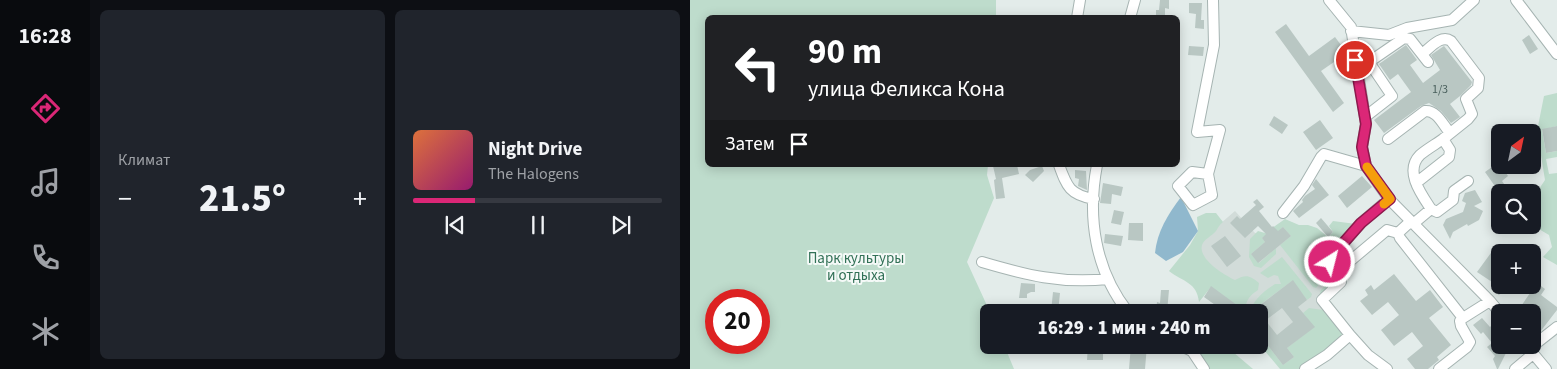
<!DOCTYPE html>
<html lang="ru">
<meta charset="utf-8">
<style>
body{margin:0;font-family:"Source Sans 3",sans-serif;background:#20242c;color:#f1f3f6;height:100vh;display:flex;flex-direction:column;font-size:19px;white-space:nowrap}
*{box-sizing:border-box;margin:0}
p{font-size:16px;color:#9ea1a6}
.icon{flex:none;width:28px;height:28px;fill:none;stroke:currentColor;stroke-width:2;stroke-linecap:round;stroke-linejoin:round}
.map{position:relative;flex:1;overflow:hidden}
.sheet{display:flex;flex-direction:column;gap:10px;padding:10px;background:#0d0f14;width:600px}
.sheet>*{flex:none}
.hud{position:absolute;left:15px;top:15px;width:475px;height:152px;border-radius:8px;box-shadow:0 2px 12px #0003;background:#202124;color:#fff;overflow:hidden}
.needle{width:32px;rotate:33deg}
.buttons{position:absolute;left:801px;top:124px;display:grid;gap:10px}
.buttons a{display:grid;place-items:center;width:50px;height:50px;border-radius:8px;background:#171b24;box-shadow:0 2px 12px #0003;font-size:25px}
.speed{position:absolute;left:15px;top:289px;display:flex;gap:10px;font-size:25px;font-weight:700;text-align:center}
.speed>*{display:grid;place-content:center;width:65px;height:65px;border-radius:50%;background:#171b24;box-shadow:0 2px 12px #0003;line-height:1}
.speed .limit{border:8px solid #d22;background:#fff;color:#111}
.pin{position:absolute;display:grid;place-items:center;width:42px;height:42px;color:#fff;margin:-21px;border:2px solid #fff;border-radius:50%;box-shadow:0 1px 5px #0007}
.me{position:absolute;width:55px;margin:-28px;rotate:36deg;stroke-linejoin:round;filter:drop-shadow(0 0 4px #0008)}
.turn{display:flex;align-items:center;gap:18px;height:105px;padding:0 20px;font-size:22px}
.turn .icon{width:65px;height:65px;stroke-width:2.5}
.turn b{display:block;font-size:35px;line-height:42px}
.then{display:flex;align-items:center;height:48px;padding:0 20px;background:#0003;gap:10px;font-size:19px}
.big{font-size:38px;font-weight:800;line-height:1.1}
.sheet .tile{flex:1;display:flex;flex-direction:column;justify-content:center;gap:8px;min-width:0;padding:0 18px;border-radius:8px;background:#20242c}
.song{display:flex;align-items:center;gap:15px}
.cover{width:60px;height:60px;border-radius:8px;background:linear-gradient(135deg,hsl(20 70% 55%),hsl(320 70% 35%))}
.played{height:5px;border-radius:2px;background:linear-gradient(90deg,#db2777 25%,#363941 25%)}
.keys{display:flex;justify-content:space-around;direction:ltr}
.heat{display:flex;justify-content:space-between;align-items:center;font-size:28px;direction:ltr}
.sheet .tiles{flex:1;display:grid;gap:10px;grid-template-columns:repeat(2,1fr)}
.trip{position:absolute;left:290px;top:304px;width:288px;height:50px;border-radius:8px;background:#171b24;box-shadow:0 2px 12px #0003;font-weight:800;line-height:50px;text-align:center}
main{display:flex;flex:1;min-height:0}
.tab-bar{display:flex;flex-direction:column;width:90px;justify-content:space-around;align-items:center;background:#090b0e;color:#9ea1a6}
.tab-bar .icon{width:35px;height:35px}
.tab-bar .active{color:#db2777}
.tab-bar b{font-size:22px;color:#f1f3f6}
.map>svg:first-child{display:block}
</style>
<main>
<nav class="tab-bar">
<b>16:28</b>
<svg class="icon active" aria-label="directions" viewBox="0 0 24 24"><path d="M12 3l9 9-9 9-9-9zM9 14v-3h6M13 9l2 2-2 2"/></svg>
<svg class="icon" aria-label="music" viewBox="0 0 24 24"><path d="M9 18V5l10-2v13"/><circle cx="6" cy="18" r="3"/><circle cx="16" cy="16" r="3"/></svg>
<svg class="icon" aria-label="phone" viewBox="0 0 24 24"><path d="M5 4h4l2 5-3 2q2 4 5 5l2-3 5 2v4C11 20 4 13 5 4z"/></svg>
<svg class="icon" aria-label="climate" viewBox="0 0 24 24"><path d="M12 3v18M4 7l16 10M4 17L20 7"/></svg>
</nav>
<section class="sheet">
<div class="tiles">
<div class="tile"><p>Климат</p>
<div class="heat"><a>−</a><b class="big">21.5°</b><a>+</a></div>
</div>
<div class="tile">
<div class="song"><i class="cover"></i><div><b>Night Drive</b><p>The Halogens</p></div></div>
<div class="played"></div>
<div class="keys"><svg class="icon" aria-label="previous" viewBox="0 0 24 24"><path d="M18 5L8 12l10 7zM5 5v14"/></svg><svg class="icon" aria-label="pause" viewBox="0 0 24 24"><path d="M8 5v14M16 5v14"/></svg><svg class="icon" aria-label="next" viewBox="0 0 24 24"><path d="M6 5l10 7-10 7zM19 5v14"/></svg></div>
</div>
</div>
</section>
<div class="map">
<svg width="867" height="369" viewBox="0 0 867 369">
<rect width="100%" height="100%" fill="#e3ecea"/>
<path fill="#d2dcd9" d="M545,211L565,233L575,234L597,220L645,284L634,294L655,321L595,369L569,336V312H551L553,308L508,249L509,242Z"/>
<path fill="#bedccc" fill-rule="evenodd" d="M0,0H306V17L18,18V165H298L297,175L304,198L277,262L300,312H299V345H314L324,369H0ZM26,300H69V342H26Z
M867,93V126L852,130L856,153L867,151V157L856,159L859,174L867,173V265L853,257L862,247L859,235L842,225L843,198L855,180L847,131L854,96Z
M516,213H526L533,222C529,225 528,228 526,231C522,236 514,239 512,245C508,259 534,275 545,280C555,274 560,275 569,283L568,290C556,298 558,301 553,312H547L550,308L521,287L509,302C507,282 493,282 479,271L500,245L508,231L507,217Z
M595,219L609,225H618L627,228L638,237L643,232L639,226L643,221L666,224L634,262L646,279L647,284L632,297L629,296L631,290L641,279L630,271L626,274L632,281L626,288L623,287L590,245L601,236L593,227L582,237L576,235L572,238L575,242L561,254L569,263L586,248V254L571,268L564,266L559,257L560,239L568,231L575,233Z
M592,257L622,294L621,297L617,300L602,281L563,310L564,312H560C563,300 574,291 585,284H591L588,276L584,275L578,278L570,273Z
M619,308L633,310L652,333L653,337L610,369H590L569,344V334L593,365L604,357L597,348L624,327L613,313Z
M519,349L543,352L563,369H517L509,353Z"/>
<path fill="#90b8cd" d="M491,197L508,231L493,252L476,261L465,253C467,232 478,214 491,197Z"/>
<path fill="#b9c7c3" d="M470,0H479V9L475,8V15H466V10H469Z
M499,3H512L511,20H514V29L505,28L506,14L499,13Z
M596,24L619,56L645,37L657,53L631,71L654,103L643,112L585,32Z
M839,35L848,49L840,54L832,40Z
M716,45L727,60L720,65L733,83L750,70L741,55L754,46L782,82L781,85L770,96L760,104L770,117L761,123L751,111L739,103L731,106L694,133L684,120L721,92L708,74L700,80L689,64Z
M499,46L514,47L513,56L498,55Z
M584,116L598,125L592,134L579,125Z
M630,120L643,138L626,150L613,132Z
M867,126V151L856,153L852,129Z
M809,162L818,176L812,181L819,191L816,192H809L795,172Z
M309,165H327L329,174L312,178L315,198L306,199L304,180L306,179L303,166Z
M352,166L354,171L343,182L335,175L340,170Z
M385,170L396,171L397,190L388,186L389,179L385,178Z
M672,176L682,187L657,208L648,196Z
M626,179L639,195L609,218L603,211L613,202L612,200L615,196L625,189L622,185Z
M413,183L433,187L431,196L422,194L421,204L410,203Z
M785,190L792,202L784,206L793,211L789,220L778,226L777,224L763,232L760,239L753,225L756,219L773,212L776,203L772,201L775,193Z
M567,199L574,207L569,211L582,227L583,226L588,231L593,227L601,236L568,263L561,254L575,242L572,238L576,234L568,226L555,238L540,223L547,216L550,219L566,205L563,202Z
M424,210L434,212L431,225L421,223Z
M631,218L643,232L638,237L626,223Z
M439,223H453V241L438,240Z
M415,234L433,236L431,246L414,243Z
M535,236L551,256L537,267L521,246Z
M806,246L815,252H810V285H817L809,295L801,289L805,284L787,272Z
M704,274L726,301L740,290L753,307L739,318L761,345L747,357L749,360L738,369H725L717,359L733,346L722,332L704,346L691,330L709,315L698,302L682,315L670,301L678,295L675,290L681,285L684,290Z
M603,280L617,300L608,307L625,327L597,348L604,357L593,365L569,334V326L576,321L587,335L603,322L592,308L572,323L569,318V312H561Z
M331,283L345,284V292H341L337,294V298H329Z
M847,283L855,289L851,295L867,307V310L850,332L843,326L846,321L842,319V312H834L829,309Z
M521,286L551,308L547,312H535L514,297Z
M471,290H479L477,312H466L467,302L470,303Z
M363,292L370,293L368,312H361Z
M792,318L800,327L802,325L810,334V345H820L808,369H807L803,359L805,356L797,347L802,343L793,332L791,334L783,325Z
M398,345H413V360H397Z
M441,345H457L455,369H439Z"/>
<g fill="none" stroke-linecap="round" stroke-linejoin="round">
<g stroke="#a6b4b2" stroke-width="12">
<path id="minor" d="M639,0L661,27L676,124L672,147L676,166L699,199L800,301L810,313
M826,0L867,54
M387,18L390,0
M440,18L445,0
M661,31L699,35L717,28L762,20L784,0
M732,54C740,48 751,34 761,41L789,78L788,88L776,99L782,114L778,119L753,139
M675,117L702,96L681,65L682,60L714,38L720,39L738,62
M698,139L735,111C747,110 753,125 760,133
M369,165C377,187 380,195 404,199
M407,165C397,217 405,270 438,312
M518,174L502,172L488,186L503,205L522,195L518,174L530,130L507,132L524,45L523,0
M741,209L747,212L763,200L764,191L778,181
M593,213L614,186L631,157L634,154L676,166
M721,221L708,233L710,238L773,318L800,301
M723,224L741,209C731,194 714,171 730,155C737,149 746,144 753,139L760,150L759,157L726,183
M292,262C336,275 371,284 418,279
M659,262L697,230L708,233
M489,345L502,351L514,369
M836,345L856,369
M839,349L867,327
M615,369L637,355L660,335
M697,369L678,355L660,335L632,300L651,282C649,272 639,268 641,257L671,223L699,199
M749,369L777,347L780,342L771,326L770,321L773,318
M825,369L843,354"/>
</g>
<use href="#minor" stroke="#fff" stroke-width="10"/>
</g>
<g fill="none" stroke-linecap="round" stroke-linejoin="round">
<g stroke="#8e194d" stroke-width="12">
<path id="route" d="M640,262L641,257L671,223L700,199L676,166L672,147L676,124L665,60"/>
</g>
<use href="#route" stroke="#db2777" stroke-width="9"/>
<path stroke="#f59e0b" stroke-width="9" d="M677,167L700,199L694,204"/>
</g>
<g text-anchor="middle" stroke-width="4" stroke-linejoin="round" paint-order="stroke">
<g font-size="12" fill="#495f5c">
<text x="750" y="93">1/3</text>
</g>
<g font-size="15" fill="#317056" stroke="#f4f9f7">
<text x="166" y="263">Парк культуры<tspan x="166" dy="17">и отдыха</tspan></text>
</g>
</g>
</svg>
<div class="buttons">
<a><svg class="needle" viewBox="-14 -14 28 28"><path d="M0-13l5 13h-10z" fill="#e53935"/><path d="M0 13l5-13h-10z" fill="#9ea1a6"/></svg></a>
<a><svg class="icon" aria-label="search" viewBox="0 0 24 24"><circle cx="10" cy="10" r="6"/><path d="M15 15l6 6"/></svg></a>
<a>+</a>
<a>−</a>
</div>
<div class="speed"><div class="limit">20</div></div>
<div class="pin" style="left:665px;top:60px;background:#d93025"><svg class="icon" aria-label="arrive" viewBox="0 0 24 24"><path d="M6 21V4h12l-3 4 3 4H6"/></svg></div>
<svg class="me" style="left:640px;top:262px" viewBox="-20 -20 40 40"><circle r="17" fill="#db2777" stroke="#fff" stroke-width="3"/><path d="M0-11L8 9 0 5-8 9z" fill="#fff"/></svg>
<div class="trip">16:29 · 1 мин · 240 m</div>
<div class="hud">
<div class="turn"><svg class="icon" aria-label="left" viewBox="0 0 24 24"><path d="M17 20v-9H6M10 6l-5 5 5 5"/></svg><div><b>90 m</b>улица Феликса Кона</div></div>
<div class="then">Затем<svg class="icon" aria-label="arrive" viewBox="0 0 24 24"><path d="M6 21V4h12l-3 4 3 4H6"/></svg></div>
</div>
</div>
</main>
